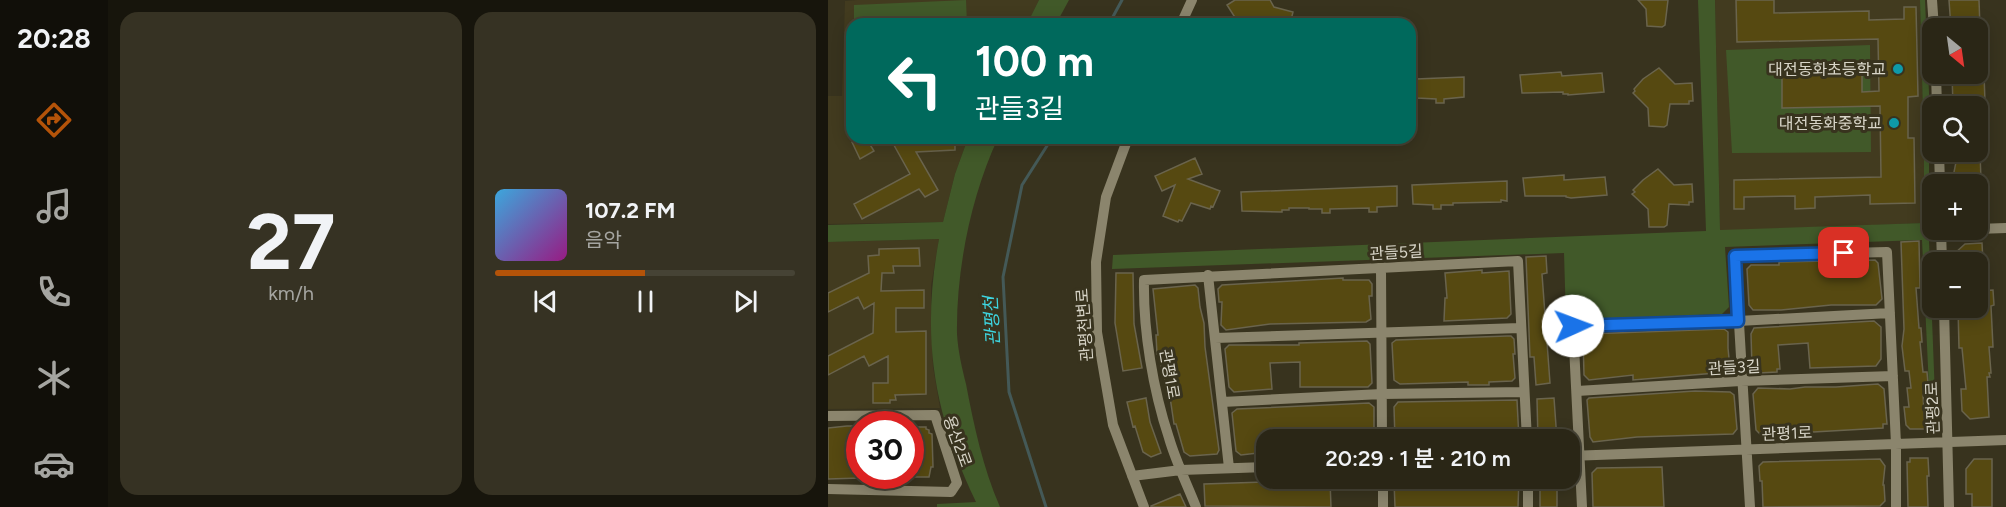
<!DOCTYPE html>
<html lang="ko">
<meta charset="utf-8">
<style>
body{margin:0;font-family:Figtree,"Noto Sans KR",sans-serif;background:#363223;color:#f1f3f6;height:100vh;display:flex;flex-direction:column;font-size:22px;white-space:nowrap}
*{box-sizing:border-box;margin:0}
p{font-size:20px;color:#a5a5a1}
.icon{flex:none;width:33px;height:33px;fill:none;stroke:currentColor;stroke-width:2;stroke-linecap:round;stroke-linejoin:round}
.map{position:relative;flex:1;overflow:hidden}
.panel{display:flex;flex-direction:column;gap:12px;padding:12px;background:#17150c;width:720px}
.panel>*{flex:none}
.guide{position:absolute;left:18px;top:18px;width:570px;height:126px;border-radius:18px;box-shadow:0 3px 15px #0003,0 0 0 2px #464335;background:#00695c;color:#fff;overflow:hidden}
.needle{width:39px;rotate:151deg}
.fabs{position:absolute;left:1094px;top:18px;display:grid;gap:12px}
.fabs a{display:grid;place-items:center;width:66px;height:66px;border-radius:12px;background:#2a2616;box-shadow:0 3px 15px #0003,0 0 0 2px #464335;font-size:30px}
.speed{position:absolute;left:18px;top:411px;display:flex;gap:12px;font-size:30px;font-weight:700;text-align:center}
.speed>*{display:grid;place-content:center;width:78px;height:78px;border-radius:50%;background:#2a2616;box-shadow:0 3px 15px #0003,0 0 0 2px #464335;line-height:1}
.speed .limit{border:9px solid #d22;background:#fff;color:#111}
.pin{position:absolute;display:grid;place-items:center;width:51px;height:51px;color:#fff;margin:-26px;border-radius:12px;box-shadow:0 3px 9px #0006}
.me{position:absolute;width:66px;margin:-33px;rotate:88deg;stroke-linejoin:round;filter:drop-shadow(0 0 4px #0008)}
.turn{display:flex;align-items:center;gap:21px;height:126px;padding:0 30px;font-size:27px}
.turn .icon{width:78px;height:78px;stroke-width:2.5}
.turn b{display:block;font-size:42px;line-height:51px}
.panel .card{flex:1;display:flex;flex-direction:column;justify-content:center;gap:9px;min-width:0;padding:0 21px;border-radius:18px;background:#363223}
.panel .dial{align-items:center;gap:0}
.dial b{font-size:78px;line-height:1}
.song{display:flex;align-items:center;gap:18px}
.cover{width:72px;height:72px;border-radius:9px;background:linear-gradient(135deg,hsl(200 70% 55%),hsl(310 70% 35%))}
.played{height:6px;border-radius:3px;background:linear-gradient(90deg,#b45309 50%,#464335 50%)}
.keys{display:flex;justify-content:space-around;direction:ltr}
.panel .tiles{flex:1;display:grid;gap:12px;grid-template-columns:repeat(2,1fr)}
.trip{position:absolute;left:428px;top:429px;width:324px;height:60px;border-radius:18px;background:#2a2616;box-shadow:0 3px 15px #0003,0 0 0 2px #464335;font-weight:600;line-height:60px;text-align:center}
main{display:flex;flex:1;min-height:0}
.tabs{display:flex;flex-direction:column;width:108px;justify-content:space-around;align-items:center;background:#110f09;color:#a5a5a1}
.tabs .icon{width:42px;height:42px}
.tabs .active{color:#b45309}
.tabs b{font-size:27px;color:#f1f3f6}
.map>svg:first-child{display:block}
</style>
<main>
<nav class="tabs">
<b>20:28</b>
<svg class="icon active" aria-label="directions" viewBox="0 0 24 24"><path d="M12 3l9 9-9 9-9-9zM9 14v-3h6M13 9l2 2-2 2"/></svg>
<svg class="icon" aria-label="music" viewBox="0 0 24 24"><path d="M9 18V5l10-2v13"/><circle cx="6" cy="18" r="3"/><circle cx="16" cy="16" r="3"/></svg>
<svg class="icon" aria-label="phone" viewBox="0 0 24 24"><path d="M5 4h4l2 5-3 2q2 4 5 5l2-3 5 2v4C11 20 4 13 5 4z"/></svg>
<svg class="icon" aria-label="climate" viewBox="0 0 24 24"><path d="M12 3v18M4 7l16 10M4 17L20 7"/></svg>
<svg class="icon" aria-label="car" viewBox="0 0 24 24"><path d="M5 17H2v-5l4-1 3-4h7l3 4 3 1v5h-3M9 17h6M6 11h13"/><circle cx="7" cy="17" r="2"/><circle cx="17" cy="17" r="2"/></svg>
</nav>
<section class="panel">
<div class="tiles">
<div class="card dial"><b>27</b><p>km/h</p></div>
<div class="card">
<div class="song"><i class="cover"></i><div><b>107.2 FM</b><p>음악</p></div></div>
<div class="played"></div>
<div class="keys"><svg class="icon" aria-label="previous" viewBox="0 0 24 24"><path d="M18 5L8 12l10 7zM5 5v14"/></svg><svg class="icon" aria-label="pause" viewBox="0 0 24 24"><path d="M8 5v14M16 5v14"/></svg><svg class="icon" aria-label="next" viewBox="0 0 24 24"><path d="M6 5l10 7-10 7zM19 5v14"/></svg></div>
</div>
</div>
</section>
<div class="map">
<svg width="1178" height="507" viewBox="0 0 1178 507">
<rect width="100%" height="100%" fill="#38331e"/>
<path fill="#423b1f" d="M29,0H211L199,24H24V138H140L127,174L115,222L0,224V96H14L17,1Z
M887,0H1092L1096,146V223L892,231Z
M111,239L103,286V321L105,367L112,408L0,409V242Z"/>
<path fill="#415929" d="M138,0L139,24H26V5Z
M211,0H241L228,24H199Z
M870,0H887L892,230L1096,223V146H1101V240L1108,423L1103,430L1094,240L897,247L901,307L894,314L738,320L736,253L284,269L285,255L878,231Z
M1092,0H1097L1102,116L1095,115Z
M1042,45L1043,152L904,153L898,50Z
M140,138H170C143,196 128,270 129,334C130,351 134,368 138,384C146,426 155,468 172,507H109V504L148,502C105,412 93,337 111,239L0,242V225L115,222L127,174Z"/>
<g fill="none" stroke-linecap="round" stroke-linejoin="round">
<path stroke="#445957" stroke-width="3" d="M281,24L294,0
M218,507L181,392L175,277L194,185L224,138"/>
</g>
<path fill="#564911" stroke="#6a644d" stroke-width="1.5" d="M407,0H442L446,7L465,12L462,24H416L412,17L408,19L399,5Z
M810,0H840L837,25L834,27L819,26L818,9Z
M908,0H946V13L1041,11V20L1076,19V7H1088L1090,96L1080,97V138H1086L1087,203L1042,204V195L987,197V208L967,209V196L916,197V209H906V180L1053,177L1052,106L954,108V68L1019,65L1020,73L1034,74V92L1051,91L1050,39L909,42Z
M1121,0H1151L1152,28H1123Z
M831,68L847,84L864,83L865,101H861V104H842L839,125L836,127L821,126L820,108L805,93L807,91L806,89L815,79Z
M733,72L734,76L774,73L776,92L740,95V94H735V92L694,93L692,75Z
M1124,74H1156L1158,130H1149V106H1125Z
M636,77V97L616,99V103H608V99L589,98L588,79Z
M33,138H38L46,151L32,159L24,142Z
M62,138H127V150L88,152L110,190L97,197L91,189L34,219L26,204L82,174Z
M1130,152H1152L1153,181L1135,182L1134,176L1126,172Z
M367,158L374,174L360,179L392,191L385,207L383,206L382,209L363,203L354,221L351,220L350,222L335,216L347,185L334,191L327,176Z
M830,169L846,185L864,184L865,202H861V205L841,204L839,225L836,227H821L820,209L804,194L807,192L805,190L815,180Z
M736,175V180L777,177L779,195L743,198L738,197V196H697L695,178Z
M679,181V201L673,200V202L625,203V205H613V209H605V205L585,204L584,185Z
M569,186V206L549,207V212H541V208L502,209V213H494V209H481V208H461V210H454V212L414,211L413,192Z
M1091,241L1092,288H1088L1091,328H1093L1094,342H1092L1095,372H1099L1101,395H1095L1097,429H1082L1078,425L1076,407H1081L1079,388H1083L1081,371H1077L1074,346L1076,329L1073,242Z
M1154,243L1155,262H1127L1126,254L1137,244Z
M91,248L92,266H65L66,273H54L53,291L96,290V308H68V332L98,331V394L67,395L68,400H62V403H45V383H60V356L41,366L36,356L0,375V356L45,333L46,303L36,309L30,297L0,312V293L41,273L40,256L51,255V249Z
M718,256L719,273L714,274L722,383L708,385L706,357H702L698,257Z
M1047,260L1050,263L1054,299L1048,305H1003L953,310H925L921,305L919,269L923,265H951V262Z
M654,270V273L681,271L683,314L679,318L616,321L617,298H619L617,273Z
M288,273H305L306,324L314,368L295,371L287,323Z
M515,278V280H541L544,284V296H541L543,319L538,322L442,324L398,330L393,325L394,302H391L390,289L394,285Z
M367,285L370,288L372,307L376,323L377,347L391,450L389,454L362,456L356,452L348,424H346L342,397L339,398L336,374H334L332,354H329L328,335H330L325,289Z
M1165,290L1166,305L1163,306L1165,347H1161L1163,373H1161L1162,377H1159L1161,417L1142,419L1134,411L1133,389H1138L1134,348H1131L1130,308H1149V291Z
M1046,321L1053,327V359L1048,366L982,368L980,343L950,345L952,369H949V372L930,373L924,368L923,334L926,328Z
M896,329L900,332V348L902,369L900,372L805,380V375L761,380L756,375L755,338L759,334Z
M679,336H683L686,339L687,354H685L687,378L684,381L661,382V385H640V382L572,384L566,380L564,343L568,340Z
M539,341L542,344L544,383L540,387H472V362L442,363L444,389L406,392L401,387L397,349L401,345H471V343Z
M1050,384L1056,389L1059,424H1055V428L933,435L928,430L925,394L930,388L962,389L977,387H1008Z
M867,391L902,392L906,395L909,429L905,434L809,437L765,442L762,437L759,400L761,398Z
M318,398L322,422L333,453L323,457L315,452L307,426L305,427L299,402Z
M726,398L729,440H710L709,399Z
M689,400L691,440H567L566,407L570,402Z
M541,403L546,407V440H438V452L413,455L408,451L404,413L409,409Z
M19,426H32V478L0,479V428Z
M87,427H98V429L101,430V433L104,434L105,467H103L101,477H82V454H85L84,428Z
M1082,458H1100L1101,476H1099L1100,507H1080L1079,462H1082Z
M1052,459L1057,466L1055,485H1056L1057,501L1052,506L935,507L934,481H932L931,466L935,462Z
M1146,459H1164V507H1144V494H1138V469Z
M834,467L836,507H765L764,473L769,468Z
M568,478H691L690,507H567L566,481Z
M712,478H729V507H712Z
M502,480L503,507L377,506L376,484Z
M352,494L358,507H323V506Z"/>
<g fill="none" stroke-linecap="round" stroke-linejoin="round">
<path stroke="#8b856d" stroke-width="10" d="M1104,0L1106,28
M353,24L364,0
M1108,74L1109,106
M300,138L278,197L268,262L269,332L285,425L316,507
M1111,152L1112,184
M1149,229L1178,228
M1113,230L1114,262
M1113,230H1134
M553,268L554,440
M380,275L401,468
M1116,308L1121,507
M387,338L692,328
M749,391L913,381L1065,376
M394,402L554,394L696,392
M0,416L107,415L129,483L123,492L0,489
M741,456L1178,440
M304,476L353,470L438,467
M555,478V507
M368,507C359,484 348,462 341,438C325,390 315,330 316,280L690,261L699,440
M700,507V478
M754,507L745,326L910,321L1062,313
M922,507L907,256L1059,252L1068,444V507"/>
</g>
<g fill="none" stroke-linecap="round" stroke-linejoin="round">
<g stroke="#114b97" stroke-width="15">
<path id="route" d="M745,326L910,321L907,256L1016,253"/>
</g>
<use href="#route" stroke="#1a73e8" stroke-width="10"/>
</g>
<g fill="#0f9aa8" stroke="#38331e" stroke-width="2">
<circle cx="1070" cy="69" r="6"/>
<circle cx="1066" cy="123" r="6"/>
</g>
<g text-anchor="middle" stroke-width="6" stroke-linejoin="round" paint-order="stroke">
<g font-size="16" fill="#d8d5c8" stroke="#38331e" text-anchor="end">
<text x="1058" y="75">대전동화초등학교</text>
<text x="1054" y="129">대전동화중학교</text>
</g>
<g font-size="16" fill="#d8d5c8" stroke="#38331e">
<text transform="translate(568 252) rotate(-3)" y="6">관들5길</text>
<text transform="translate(256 325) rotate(-94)" y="6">관평천변로</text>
<text transform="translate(906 367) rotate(-3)" y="6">관들3길</text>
<text transform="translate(342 374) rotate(80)" y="6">관평1로</text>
<text transform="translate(1104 408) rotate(-92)" y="6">관평2로</text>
<text transform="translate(959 433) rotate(-2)" y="6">관평1로</text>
<text transform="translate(130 441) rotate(70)" y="6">용산2로</text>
</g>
<g font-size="18" font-style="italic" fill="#3ed5e0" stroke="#38331e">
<text transform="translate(164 321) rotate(-93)" y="6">관평천</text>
</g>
</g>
</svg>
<div class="fabs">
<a><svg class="needle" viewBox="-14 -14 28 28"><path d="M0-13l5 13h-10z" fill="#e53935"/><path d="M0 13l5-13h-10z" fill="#a5a5a1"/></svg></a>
<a><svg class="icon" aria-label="search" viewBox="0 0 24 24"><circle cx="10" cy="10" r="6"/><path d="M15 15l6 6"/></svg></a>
<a>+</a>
<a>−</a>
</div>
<div class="speed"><div class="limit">30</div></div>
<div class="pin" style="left:1016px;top:253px;background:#d93025"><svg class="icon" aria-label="arrive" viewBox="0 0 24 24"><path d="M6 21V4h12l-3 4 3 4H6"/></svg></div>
<svg class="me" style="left:745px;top:326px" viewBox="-20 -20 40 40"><circle r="19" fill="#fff"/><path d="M0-13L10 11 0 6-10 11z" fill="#1a73e8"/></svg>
<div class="trip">20:29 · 1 분 · 210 m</div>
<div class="guide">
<div class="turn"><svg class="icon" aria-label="left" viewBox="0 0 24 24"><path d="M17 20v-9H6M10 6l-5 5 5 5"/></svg><div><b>100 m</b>관들3길</div></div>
</div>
</div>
</main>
